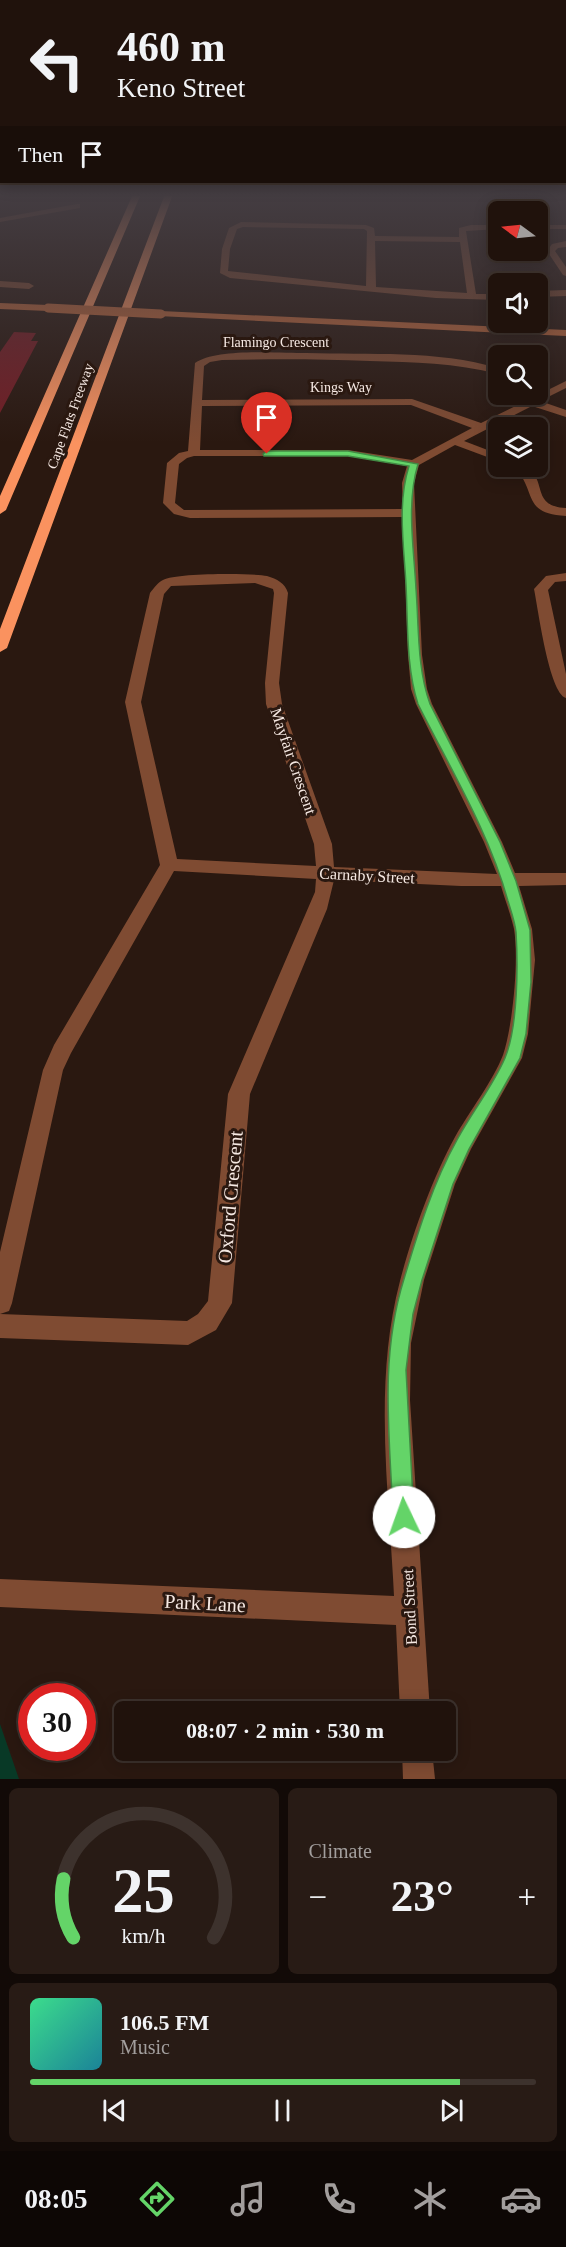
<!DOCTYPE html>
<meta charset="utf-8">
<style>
body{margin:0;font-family:Georgia,serif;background:#281b15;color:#f1f3f6;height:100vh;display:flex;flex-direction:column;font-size:22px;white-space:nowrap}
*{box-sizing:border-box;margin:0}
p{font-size:20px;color:#a29e9d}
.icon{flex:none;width:33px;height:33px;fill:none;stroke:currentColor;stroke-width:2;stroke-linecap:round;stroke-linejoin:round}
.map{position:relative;height:1779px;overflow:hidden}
.sheet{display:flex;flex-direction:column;gap:9px;padding:9px;background:#120a07;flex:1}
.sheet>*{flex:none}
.top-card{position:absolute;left:0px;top:0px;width:567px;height:183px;box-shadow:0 3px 15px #0003,0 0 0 2px #3d322d;background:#20120c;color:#f1f3f6;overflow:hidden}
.needle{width:39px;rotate:285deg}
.tools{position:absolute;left:488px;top:201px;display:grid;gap:12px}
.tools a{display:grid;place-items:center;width:60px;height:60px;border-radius:9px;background:#20120c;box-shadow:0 3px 15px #0003,0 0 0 2px #3d322d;font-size:30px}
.speed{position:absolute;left:18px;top:1683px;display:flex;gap:12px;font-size:30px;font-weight:700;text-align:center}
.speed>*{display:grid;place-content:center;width:78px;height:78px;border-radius:50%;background:#20120c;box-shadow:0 3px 15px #0003,0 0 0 2px #3d322d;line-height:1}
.speed .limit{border:9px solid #d22;background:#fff;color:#111}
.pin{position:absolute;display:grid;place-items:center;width:51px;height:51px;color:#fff;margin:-62px -26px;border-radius:50% 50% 50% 0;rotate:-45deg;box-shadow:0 0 6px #0007}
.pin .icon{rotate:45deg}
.me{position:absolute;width:66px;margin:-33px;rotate:357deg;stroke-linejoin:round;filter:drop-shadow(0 0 4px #0008)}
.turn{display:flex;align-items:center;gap:21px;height:126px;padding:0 18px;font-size:27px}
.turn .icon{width:78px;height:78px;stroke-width:2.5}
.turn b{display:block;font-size:42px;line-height:51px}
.then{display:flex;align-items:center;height:57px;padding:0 18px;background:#0003;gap:12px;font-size:22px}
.big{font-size:45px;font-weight:800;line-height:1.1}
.sheet .tile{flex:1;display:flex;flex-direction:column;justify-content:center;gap:9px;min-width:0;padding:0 21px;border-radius:9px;background:#281b15}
.sheet .dial{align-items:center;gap:0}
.dial svg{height:156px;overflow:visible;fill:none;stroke:#3d322d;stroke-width:7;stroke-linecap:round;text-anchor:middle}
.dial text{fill:#f1f3f6;stroke:none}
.song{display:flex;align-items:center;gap:18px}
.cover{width:72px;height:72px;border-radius:9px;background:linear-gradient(135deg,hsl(150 70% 55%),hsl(190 70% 35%))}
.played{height:6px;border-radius:3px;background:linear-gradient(90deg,#64d468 85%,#3d322d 85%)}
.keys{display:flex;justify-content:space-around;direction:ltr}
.heat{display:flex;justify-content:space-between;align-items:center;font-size:33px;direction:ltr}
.sheet .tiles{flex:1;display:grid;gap:9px;grid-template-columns:1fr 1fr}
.tile:last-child{grid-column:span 2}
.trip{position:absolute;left:114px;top:1701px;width:342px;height:60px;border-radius:9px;background:#20120c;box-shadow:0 3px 15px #0003,0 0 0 2px #3d322d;font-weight:800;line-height:60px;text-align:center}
.menu{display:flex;height:96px;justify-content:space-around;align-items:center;background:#0d0705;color:#a29e9d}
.menu .icon{width:42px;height:42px}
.menu .on{color:#64d468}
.menu b{font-size:27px;color:#f1f3f6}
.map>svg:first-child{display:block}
</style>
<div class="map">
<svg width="566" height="1779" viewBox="0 0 566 1779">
<rect width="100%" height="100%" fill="#2a1810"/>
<path fill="#083926" d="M0,1724L19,1779H0Z"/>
<path fill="#721d24" d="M14,332L36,333L31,341H38L0,413V352Z"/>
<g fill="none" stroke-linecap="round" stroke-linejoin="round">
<path fill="#7f4b32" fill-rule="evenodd" d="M0,194H9L0,197Z
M77,204H80V208L0,222V218Z
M241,222L366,225L374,228L375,236L459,237V228L471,225H498V229L466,231L476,294H498V300L436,298L230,278L220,273L222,249L229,228ZM243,227L364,229L367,231L366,286L228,271L230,249L237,229ZM375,241L460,242L467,293L376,287Z
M537,225H566V229H537Z
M566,241V247L558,248L555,251L566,267V276L563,275L547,251L552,244Z
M0,281L29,283L34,286L29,289L0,287Z
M566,290V296L537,297V291Z
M306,353C369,355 437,350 498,368V374C455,363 414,362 370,361C321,359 271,359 222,360L210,362L204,366L202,400L412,399L481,423L566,381V388L540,401L566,410V417L532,406L464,441L498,454V461L455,445L419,465L414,483L422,655L427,689L432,704L502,842L515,873H566V885L519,886L532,929L535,960L528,1034L522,1058L471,1149L455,1184L424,1280L411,1343L410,1400L430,1712H400L396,1625L0,1607V1579L394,1596C389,1492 373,1383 400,1281C412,1235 432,1179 455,1137C468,1114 494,1079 503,1055C513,1025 519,960 514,929C511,915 505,900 501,886H461L334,880L327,909L250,1094L232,1303L216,1330L188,1345L0,1338V1314L187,1321L198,1314L208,1301L228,1094L315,892L316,879L174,871L71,1053L63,1070L12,1303L9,1311L0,1314V1252L43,1070L54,1045L160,865L125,702L150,593C154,588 158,582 163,580C176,573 252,573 267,576C277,579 285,583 288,593L279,683L282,704L332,844L334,867L497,874L484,842L416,704L411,689L408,655L403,517L190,518L174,514L163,503L167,463L179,453L188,451L195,363C216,348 279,353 306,353ZM411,405L472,428L412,460L348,450H200L202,406ZM194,456H348L407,466L402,483L403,509L184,510L175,503L179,464L187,458ZM255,583L273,589L274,593L265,683L266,704L314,844L316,866L177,859L141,702L164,594L171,586Z
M514,466H528C547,484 532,506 566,508V516C521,513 538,493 514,466Z
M566,573V581L555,582L548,590L566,674V698C549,693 538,608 534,589L546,576Z
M402,1750H432L435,1779H403Z"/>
<path fill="#b7643a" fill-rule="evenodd" d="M0,303L48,305L53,308L48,311L0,309Z
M161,311L566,330V336L158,316V312Z"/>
<path fill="#fa925f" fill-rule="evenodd" d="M133,194H141L6,510L0,514V496Z
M165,194H173L7,648L0,652V629Z"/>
<path stroke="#b7643a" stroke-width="9" d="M48,308L161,314"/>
</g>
<linearGradient id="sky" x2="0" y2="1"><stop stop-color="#170d09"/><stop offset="0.44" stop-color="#443d42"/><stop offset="1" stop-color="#443d42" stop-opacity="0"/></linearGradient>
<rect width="566" height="443" fill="url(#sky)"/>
<path fill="#64d468" stroke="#418a44" stroke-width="1.5" d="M267,451H348L418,464C406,504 414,548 416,589C419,627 417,668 430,704L500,842L516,881L530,930L531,982L526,1034L520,1058L469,1149L453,1184L422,1280L413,1314L406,1370L414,1517L411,1524L404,1527L396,1524L393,1517C390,1436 379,1359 404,1279C418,1232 433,1183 457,1140C472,1112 493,1086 505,1058C518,1027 518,965 516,932C515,922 511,911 508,901C489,832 450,768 418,704C406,667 408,624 406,585C404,546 397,504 409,466L348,456H264L263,454Z"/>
<g text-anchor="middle" stroke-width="6" stroke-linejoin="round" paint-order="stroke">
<g font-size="14" fill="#f6e9e3" stroke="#2a1810">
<text x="276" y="347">Flamingo Crescent</text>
<text x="341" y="392">Kings Way</text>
<text transform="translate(70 416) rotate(-70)" y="5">Cape Flats Freeway</text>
</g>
<g font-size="16" fill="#f6e9e3" stroke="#2a1810">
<text transform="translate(294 761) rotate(71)" y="6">Mayfair Crescent</text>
<text transform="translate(367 875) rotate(3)" y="6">Carnaby Street</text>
<text transform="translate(409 1607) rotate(-93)" y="6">Bond Street</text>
</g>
<g font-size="20" fill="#f6e9e3" stroke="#2a1810">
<text transform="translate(230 1197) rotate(-85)" y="7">Oxford Crescent</text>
<text transform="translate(205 1603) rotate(3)" y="7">Park Lane</text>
</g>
</g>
</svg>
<div class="tools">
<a><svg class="needle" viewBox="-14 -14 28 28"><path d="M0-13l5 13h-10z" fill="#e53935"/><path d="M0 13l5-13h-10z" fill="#a29e9d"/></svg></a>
<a><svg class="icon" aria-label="sound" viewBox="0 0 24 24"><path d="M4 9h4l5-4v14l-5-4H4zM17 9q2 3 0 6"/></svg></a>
<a><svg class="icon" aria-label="search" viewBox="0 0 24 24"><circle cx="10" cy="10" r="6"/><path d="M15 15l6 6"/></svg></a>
<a><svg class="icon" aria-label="layers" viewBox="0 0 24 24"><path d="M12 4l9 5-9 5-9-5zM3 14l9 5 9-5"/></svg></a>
</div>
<div class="speed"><div class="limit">30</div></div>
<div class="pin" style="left:267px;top:454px;background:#d93025"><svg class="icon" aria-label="arrive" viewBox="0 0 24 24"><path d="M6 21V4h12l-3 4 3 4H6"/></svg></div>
<svg class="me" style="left:404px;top:1517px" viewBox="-20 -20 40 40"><circle r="19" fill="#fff"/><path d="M0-13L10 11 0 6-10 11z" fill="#64d468"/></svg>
<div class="trip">08:07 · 2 min · 530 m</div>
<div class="top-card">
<div class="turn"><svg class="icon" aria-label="left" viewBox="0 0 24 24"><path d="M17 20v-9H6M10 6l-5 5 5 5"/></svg><div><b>460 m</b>Keno Street</div></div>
<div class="then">Then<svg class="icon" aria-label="arrive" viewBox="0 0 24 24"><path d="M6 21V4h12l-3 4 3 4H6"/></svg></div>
</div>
</div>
<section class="sheet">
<div class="tiles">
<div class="tile dial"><svg viewBox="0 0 100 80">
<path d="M14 69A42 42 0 1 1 86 69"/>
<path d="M14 69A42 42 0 0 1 9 39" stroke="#64d468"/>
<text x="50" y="56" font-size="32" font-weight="700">25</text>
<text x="50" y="72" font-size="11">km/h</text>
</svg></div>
<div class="tile"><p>Climate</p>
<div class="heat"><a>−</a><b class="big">23°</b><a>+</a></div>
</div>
<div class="tile">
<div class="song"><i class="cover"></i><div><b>106.5 FM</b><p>Music</p></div></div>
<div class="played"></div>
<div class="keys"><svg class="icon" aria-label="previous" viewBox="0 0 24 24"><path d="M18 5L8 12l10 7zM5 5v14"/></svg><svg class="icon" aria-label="pause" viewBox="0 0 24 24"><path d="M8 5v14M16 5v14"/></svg><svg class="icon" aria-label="next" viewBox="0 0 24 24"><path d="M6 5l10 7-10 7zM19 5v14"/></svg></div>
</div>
</div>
</section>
<nav class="menu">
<b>08:05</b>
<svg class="icon on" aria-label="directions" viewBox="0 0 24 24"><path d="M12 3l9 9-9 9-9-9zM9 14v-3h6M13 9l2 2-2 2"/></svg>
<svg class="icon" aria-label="music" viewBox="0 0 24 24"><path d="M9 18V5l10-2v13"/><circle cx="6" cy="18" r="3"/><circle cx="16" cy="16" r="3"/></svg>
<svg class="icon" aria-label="phone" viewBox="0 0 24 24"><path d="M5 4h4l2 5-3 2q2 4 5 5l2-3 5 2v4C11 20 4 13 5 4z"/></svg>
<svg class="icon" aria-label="climate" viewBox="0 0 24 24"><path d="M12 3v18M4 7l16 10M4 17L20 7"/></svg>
<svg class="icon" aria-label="car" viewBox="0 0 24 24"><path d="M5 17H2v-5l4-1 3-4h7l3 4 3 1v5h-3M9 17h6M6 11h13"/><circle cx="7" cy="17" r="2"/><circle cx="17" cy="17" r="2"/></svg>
</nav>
